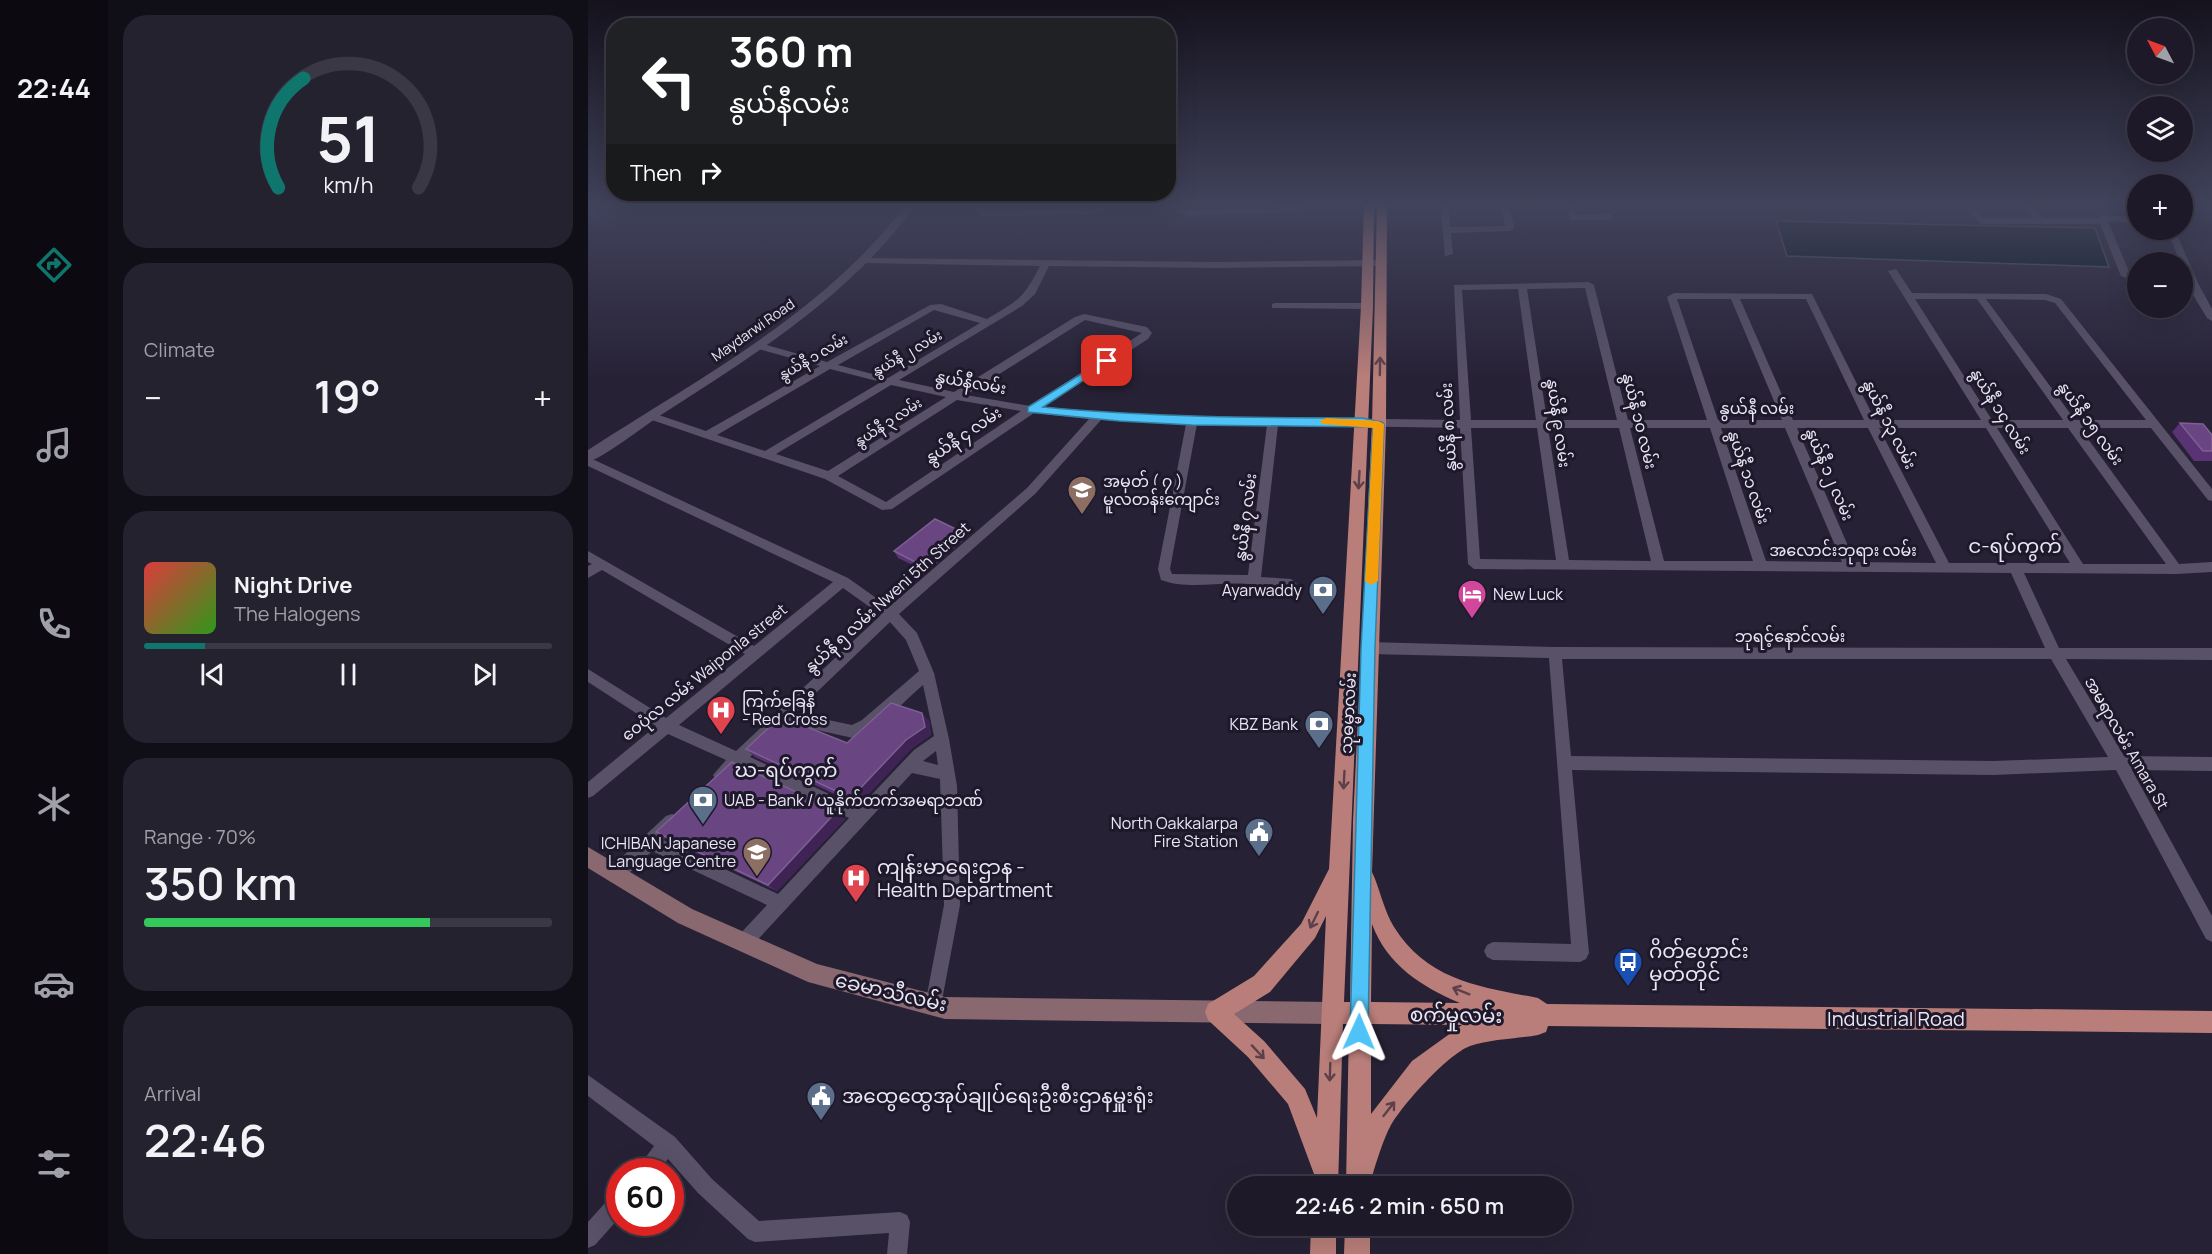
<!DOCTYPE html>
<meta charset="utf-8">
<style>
body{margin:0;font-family:Manrope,"Noto Sans Myanmar",sans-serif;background:#252230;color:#f1f3f6;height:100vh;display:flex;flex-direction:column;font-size:22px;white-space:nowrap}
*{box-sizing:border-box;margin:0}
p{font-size:20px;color:#a0a0a8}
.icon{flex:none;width:33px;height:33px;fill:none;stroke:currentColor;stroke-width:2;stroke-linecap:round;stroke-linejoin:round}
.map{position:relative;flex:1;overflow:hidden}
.panel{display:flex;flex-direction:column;gap:15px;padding:15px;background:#100e16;width:480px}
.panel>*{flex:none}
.banner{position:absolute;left:18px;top:18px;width:570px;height:183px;border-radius:24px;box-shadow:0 6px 24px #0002,0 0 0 2px #3b3845;background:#202124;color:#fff;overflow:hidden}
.needle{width:39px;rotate:311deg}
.buttons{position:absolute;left:1539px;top:18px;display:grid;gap:12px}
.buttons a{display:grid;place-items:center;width:66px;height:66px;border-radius:50%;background:#1d1928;box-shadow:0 6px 24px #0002,0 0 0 2px #3b3845;font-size:30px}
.speed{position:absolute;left:18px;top:1158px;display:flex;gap:12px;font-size:30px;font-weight:700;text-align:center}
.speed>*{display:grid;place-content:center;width:78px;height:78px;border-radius:50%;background:#1d1928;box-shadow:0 6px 24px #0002,0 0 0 2px #3b3845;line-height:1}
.speed .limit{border:9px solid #d22;background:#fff;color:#111}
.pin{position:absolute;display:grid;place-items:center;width:51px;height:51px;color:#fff;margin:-26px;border-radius:12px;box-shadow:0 3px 9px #0006}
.me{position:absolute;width:66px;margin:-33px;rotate:1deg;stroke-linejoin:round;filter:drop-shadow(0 0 4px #0008)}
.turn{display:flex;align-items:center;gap:21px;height:126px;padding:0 24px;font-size:27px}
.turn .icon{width:78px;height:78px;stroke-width:2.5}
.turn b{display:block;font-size:42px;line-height:51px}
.then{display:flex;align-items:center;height:57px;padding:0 24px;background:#0003;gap:12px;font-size:22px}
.big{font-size:45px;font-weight:600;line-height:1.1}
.panel .widget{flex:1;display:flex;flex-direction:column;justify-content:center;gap:9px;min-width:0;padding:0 21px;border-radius:24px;background:#252230}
.panel .dial{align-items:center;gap:0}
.dial svg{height:156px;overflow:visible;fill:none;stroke:#3b3845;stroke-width:7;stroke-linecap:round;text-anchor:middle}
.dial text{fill:#f1f3f6;stroke:none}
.song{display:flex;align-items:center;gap:18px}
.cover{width:72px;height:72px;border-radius:9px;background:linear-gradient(135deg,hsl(0 70% 55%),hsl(110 70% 35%))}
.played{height:6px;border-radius:3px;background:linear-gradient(90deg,#0f766e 15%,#3b3845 15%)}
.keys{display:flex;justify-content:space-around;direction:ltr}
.heat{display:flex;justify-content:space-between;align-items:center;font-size:33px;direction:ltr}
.charge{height:9px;border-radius:4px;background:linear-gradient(90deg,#34c759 70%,#3b3845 0)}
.trip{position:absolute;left:639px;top:1176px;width:345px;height:60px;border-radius:30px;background:#1d1928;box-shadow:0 6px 24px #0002,0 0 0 2px #3b3845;font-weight:600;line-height:60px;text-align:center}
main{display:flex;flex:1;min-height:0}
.tabs{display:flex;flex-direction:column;width:108px;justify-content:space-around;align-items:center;background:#0c0a10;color:#a0a0a8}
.tabs .icon{width:42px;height:42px}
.tabs .active{color:#0f766e}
.tabs b{font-size:27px;color:#f1f3f6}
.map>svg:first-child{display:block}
</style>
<main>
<nav class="tabs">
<b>22:44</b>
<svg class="icon active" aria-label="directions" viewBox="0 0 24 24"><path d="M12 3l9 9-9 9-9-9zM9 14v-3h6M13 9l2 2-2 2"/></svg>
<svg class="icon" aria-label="music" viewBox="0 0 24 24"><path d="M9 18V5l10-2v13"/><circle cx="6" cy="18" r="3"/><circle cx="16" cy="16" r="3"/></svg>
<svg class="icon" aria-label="phone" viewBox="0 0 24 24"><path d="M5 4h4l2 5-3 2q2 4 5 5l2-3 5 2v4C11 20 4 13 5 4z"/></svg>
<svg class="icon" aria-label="climate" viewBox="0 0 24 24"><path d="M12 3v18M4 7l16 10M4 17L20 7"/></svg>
<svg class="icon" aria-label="car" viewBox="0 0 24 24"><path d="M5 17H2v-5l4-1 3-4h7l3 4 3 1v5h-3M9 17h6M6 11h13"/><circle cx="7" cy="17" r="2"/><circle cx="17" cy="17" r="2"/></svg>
<svg class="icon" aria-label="filters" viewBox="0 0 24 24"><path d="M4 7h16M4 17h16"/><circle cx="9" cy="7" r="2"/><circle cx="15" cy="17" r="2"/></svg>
</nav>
<section class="panel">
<div class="widget dial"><svg viewBox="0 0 100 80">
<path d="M14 69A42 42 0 1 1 86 69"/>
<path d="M14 69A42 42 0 0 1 27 13" stroke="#0f766e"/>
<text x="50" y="56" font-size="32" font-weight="700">51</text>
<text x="50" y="72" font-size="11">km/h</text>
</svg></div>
<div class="widget"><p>Climate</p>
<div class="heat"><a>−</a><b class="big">19°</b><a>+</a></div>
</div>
<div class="widget">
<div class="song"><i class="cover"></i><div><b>Night Drive</b><p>The Halogens</p></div></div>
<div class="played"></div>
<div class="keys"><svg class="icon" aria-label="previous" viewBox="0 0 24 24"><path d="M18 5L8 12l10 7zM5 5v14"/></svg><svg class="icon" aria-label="pause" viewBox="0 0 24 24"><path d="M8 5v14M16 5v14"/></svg><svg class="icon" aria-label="next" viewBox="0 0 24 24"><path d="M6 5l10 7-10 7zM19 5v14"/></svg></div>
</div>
<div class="widget"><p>Range · 70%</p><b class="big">350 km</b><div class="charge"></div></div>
<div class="widget"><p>Arrival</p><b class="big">22:46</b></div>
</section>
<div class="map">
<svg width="1624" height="1254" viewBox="0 0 1624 1254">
<rect width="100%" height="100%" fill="#272135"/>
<path fill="#05141a" stroke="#4a535b" stroke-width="1.5" d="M1188,221L1507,228L1521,267L1199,256Z"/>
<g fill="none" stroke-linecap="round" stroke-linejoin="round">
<path fill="#585168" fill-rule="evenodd" d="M391,203H399L396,210L505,208L512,203H520L514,212L505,214L393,216L387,211Z
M589,203H597L596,209L600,210L704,206L707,203H715L713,210L704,212L599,216L589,212Z
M852,203H860L862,227L917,226L913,203H921L926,228L922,231L863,233L865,254L857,256Z
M976,203H984L988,215L1022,214L1026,217L1022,220H982Z
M1373,203H1382L1395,218H1446L1433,203H1442L1455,218H1510L1514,215L1550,217V223L1520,221L1542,274L1550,276V282L1533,276L1512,224H1393Z
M1579,230H1587L1610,283L1624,309V321L1619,318C1610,302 1594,281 1594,262H1592Z
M278,258L628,262L792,260L797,263L792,266L628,268L461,266L447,294L434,306L311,380L366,392L487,317L496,314L559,327L564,333L560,339L455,407L565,416L872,420L866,285L1001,282L1006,285L1040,420H1119L1079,297L1086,293L1224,294L1287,420H1393L1300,271L1308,269L1324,293L1458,294L1473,299L1624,489V501L1620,500L1563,428H1492L1591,564L1624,562V572L1588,574L1436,573L1471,648H1624V660L1478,659L1536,756L1624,757V771L1544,770L1624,916V942L1618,939L1528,770L1405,775L984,770L1001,953L998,959L992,962L905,960L899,957L896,951L899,945L905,942L983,944L961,658L780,654L775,652L773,648L775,644L780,642L967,647L1457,648L1423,573L886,569L880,564L872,428L690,425L673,577L703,579L709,584L708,587C693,592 680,587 666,585C636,580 603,591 573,580L570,569L598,424L513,420L447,494L311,614L329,633L346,673L361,739L369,786L372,905L352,1011L346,1014L340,1011L337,1005L356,905L352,779L324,773L162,948L156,951L150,948L147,942L150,936L179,905L64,851L33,881L27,883L21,881L19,875L21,869L78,816L84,814L90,816L92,821L75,840L190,894L261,818L152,767L138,780L133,782L128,780L125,775L138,760L80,734L5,796L0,798V782L68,726L0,682V669L78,718L157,654L14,570L0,578V566L4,564L0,562V551L166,646L245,582L0,466V457L260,578L301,607L439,488L501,419L446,413L304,509L294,510L237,479L58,418L57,416L62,412L118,431L232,366L167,348V344H175L239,362L342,305L353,304L399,319C431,300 435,299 452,266L275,263V259ZM997,288L1029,420H959L939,289ZM930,289L948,420H883L874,290ZM1089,299H1143L1194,420H1130ZM1152,299H1218L1276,420H1205ZM1327,299H1389L1475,420H1404ZM1398,299L1457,300L1467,303L1558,420H1487ZM346,310L392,323L300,378L250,365ZM497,320L554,333L442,406L378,395ZM242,369L293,382L177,451L129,435ZM303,385L358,397L240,471L188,454ZM369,400L433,411L298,502L250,476ZM609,424L679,425L660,575L584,574L582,569ZM883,428H949L968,560L892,559ZM960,428H1031L1063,561L981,560ZM1042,428H1122L1165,561H1076ZM1133,428H1197L1254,562L1178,561ZM1209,428H1280L1348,563L1267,562ZM1291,428H1398L1482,563H1361ZM1409,428H1480L1578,564H1495ZM255,588L293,615L148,751L91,725ZM302,622L318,640L331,671L274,720L264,725L207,713ZM974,659H1463L1520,757L1405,761L983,756ZM335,685L346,736L326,750L271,808L162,757L197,723L265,738C292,729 314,703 335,685ZM348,751L350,765L335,761Z
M687,303H779L784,306L779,309L684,308V304Z
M0,1075L87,1137L124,1179L171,1221L312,1212L319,1215L322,1222L319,1254H299L301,1233L167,1242L160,1239L110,1193L80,1159L70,1172H47L66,1146L0,1096Z
M32,1191V1217L7,1245L0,1248V1222L25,1194Z"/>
<path fill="#585168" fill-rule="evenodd" d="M319,203H329C263,296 167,354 73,415C56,426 17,457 0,462V450C112,377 237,313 319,203Z"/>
<path fill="#896870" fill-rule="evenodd" d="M0,847L104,909L229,964L357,997L744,1002L752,1005L755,1013L752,1021L744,1024L357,1019L220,982L90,923L0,868Z"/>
<path fill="#b97e79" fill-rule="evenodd" d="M776,203H786L785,306L756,1002H762L765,821L784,424L789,203H799L798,424L784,872C792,889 796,911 806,927C840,981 893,987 950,998L959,1004L1624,1011V1033L960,1026L958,1032L950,1035C928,1039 903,1039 882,1046C860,1054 813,1106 802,1127C796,1137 783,1177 782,1186H758L761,1024H755L750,1186H726V1174L700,1104L660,1057L620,1020L617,1012L620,1004L666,976L713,924L741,869L773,306ZM738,916L729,1118L717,1089L676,1041L646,1014L682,992L727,938ZM784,924C799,965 834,987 872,1003L783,1002ZM783,1024L874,1025L824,1061L783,1114Z
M723,1226H748V1254H722Z
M757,1226H782V1254H756Z"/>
</g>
<path fill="#5a3375" d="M1592,423L1624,435V461H1606L1584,432Z
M374,532L378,538L339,572L310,558L306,551Z
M341,721L343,735L324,748L270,805L167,757L158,749L259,743Z
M257,819L189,891L79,839L68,832Z"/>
<path fill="#3f2355" d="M374,532L378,538L339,572L335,566Z
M334,713L341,721L343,735L324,748L270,805L263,798Z
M249,811L257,819L189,891L180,885Z"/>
<path fill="#694682" stroke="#7e5f94" stroke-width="1.5" d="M1592,423L1615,424L1624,435V451H1615Z
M347,519L374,532L335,566L306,551Z
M303,703L334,713L337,727L318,740L263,798L158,749L191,718L204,721L259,743Z
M144,762L249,811L180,885L68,832Z"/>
<defs><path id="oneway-shaft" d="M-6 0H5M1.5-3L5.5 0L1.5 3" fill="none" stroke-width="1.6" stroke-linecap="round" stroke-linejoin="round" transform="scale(1.5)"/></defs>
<g stroke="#5c414a">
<use href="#oneway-shaft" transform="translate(792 366) rotate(-89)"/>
<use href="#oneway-shaft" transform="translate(771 480) rotate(93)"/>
<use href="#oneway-shaft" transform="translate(756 780) rotate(93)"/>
<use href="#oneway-shaft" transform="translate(726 920) rotate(116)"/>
<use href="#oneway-shaft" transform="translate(873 991) rotate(-158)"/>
<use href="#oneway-shaft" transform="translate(670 1052) rotate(47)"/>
<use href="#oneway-shaft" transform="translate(742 1072) rotate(92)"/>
<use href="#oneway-shaft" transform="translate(801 1109) rotate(-52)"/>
</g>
<linearGradient id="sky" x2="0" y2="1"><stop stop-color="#15121d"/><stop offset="0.54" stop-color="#41435c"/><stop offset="1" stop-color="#41435c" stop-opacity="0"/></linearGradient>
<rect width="1624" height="379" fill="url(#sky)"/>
<path fill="#4fc3f7" stroke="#337fa1" stroke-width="1.5" d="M519,358L524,361L522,363L455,407C562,417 667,418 774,418L794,422L796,424L787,648L780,1032L777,1039L771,1042L764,1039L762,1032L773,648L785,427L604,425L531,421L440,412V407Z"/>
<path fill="#f59e0b" d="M738,418L790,421L796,424L790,581L783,585L777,581L785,428L734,424L732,421Z"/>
<defs>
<g id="school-pin" transform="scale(1.5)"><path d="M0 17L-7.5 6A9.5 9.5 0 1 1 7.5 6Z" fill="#8d6e63" stroke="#1e182b"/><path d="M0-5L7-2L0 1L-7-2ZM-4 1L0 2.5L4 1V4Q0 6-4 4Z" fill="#fff"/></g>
<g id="bank-pin" transform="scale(1.5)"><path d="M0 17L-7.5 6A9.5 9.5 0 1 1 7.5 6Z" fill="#5c6f8a" stroke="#1e182b"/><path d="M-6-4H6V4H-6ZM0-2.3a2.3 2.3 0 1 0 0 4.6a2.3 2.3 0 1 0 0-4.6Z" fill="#fff"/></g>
<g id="hotel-pin" transform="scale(1.5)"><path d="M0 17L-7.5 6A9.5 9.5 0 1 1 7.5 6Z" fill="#d1479c" stroke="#1e182b"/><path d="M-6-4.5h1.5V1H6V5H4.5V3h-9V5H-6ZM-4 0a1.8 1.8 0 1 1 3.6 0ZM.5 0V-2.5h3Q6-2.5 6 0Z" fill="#fff"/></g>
<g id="hospital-pin" transform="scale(1.5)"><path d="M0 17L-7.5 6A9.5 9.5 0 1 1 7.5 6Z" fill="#e0444e" stroke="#1e182b"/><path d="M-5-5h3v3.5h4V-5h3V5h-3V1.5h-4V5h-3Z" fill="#fff"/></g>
<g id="civic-pin" transform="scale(1.5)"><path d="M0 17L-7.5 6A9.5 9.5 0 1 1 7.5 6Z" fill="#5c6f8a" stroke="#1e182b"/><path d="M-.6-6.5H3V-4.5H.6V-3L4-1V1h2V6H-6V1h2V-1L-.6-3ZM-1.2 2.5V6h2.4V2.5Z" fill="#fff"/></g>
<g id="bus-pin" transform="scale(1.5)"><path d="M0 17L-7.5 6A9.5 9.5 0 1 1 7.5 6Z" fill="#1a4fb4" stroke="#1e182b"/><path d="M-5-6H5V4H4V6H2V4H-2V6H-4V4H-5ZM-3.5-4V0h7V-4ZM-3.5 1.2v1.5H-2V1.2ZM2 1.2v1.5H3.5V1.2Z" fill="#fff"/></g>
</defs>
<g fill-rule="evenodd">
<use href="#school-pin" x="494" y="490"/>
<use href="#bank-pin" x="735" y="590"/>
<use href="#hotel-pin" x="884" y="594"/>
<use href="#hospital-pin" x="133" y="710"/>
<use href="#bank-pin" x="731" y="724"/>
<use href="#bank-pin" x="115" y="800"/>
<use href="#civic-pin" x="671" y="832"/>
<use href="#school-pin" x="169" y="852"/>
<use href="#hospital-pin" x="268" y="878"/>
<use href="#bus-pin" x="1040" y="962"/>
<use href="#civic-pin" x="233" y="1096"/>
</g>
<g text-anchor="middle" stroke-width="6" stroke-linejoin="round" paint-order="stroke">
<g font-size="14" fill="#eae6f4" stroke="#1e182b">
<text transform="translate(165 330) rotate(-35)" y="5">Maydarwi Road</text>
<text transform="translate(319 353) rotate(-30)" y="5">နွယ်နီ ၂ လမ်း</text>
<text transform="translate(225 357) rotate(-30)" y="5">နွယ်နီ ၁ လမ်း</text>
<text transform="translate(300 422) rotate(-33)" y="5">နွယ်နီ ၃ လမ်း</text>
</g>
<g font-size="16" fill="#eae6f4" stroke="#1e182b">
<text transform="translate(383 382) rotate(10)" y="6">နွယ်နီလမ်း</text>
<text x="1169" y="414">နွယ်နီ လမ်း</text>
<text transform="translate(1413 411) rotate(58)" y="6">နွယ်နီ ၁၄ လမ်း</text>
<text transform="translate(1052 421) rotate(76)" y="6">နွယ်နီ ၁၀ လမ်း</text>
<text transform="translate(971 423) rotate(82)" y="6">နွယ်နီ ၉ လမ်း</text>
<text transform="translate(1503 423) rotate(54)" y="6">နွယ်နီ ၁၅ လမ်း</text>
<text transform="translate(1302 424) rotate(63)" y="6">နွယ်နီ ၁၃ လမ်း</text>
<text transform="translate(860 427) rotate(-93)" y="6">နွယ်နီ ၈ လမ်း</text>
<text transform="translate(375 435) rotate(-34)" y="6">နွယ်နီ ၄ လမ်း</text>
<text transform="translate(1242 474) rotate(67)" y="6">နွယ်နီ ၁၂ လမ်း</text>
<text transform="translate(1161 477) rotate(71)" y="6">နွယ်နီ ၁၁ လမ်း</text>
<text transform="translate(657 517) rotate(-83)" y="6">နွယ်နီ ၇ လမ်း</text>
<text x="1255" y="556">အလောင်းဘုရား လမ်း</text>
<text transform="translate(299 597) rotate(-42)" y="6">နွယ်နီ ၅ လမ်း Nweni 5th Street</text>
<text x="1202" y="642">ဘုရင့်နောင်လမ်း</text>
<text transform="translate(116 672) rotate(-39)" y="6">ဝေပုံလ လမ်း Waiponla street</text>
<text transform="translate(760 713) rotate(-87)" y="6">သုဓမ္မာလမ်း</text>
<text transform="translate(1539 743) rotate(60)" y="6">အမရာလမ်း Amara St</text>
</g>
<g font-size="16" fill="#eae6f4" stroke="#1e182b" text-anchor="start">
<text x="515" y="487">အမှတ် ( ၇ )<tspan x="515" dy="18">မူလတန်းကျောင်း</tspan></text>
<text x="714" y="596" text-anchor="end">Ayarwaddy</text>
<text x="905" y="600">New Luck</text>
<text x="154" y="707">ကြက်ခြေနီ<tspan x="154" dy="18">- Red Cross</tspan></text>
<text x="710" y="730" text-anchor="end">KBZ Bank</text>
<text x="136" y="806">UAB - Bank / ယူနိုက်တက်အမရာဘဏ်</text>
<text x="650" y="829" text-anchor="end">North Oakkalarpa<tspan x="650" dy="18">Fire Station</tspan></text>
<text x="148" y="849" text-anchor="end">ICHIBAN Japanese<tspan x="148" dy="18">Language Centre</tspan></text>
</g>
<g font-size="20" fill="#eae6f4" stroke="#1e182b">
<text x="1427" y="553">င-ရပ်ကွက်</text>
<text x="198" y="777">ဃ-ရပ်ကွက်</text>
</g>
<g font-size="20" fill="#eae6f4" stroke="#1e182b" text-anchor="start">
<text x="289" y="874">ကျန်းမာရေးဌာန -<tspan x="289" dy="23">Health Department</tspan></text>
<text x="1061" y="958">ဂိတ်ဟောင်း<tspan x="1061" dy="23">မှတ်တိုင်</tspan></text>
<text x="254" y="1103">အထွေထွေအုပ်ချုပ်ရေးဦးစီးဌာနမှူးရုံး</text>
</g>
<g font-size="20" fill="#eae6f4" stroke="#1e182b">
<text transform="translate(303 992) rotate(13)" y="7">ခေမာသီလမ်း</text>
<text transform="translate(868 1015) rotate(1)" y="7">စက်မှုလမ်း</text>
<text x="1308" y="1026">Industrial Road</text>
</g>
</g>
</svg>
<div class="buttons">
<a><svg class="needle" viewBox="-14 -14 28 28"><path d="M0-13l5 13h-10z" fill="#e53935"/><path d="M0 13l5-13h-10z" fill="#a0a0a8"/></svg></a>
<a><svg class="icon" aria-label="layers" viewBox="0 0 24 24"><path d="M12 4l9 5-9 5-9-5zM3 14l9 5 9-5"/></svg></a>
<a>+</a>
<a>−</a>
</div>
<div class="speed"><div class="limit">60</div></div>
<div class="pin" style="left:519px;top:361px;background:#d93025"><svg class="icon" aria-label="arrive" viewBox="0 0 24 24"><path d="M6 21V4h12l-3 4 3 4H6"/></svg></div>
<svg class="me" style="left:771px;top:1032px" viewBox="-20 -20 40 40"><path d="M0-17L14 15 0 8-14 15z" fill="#4fc3f7" stroke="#fff" stroke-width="4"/></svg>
<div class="trip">22:46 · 2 min · 650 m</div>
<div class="banner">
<div class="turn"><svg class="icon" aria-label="left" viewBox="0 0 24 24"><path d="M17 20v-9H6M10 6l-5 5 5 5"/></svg><div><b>360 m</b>နွယ်နီလမ်း</div></div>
<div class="then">Then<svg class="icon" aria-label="right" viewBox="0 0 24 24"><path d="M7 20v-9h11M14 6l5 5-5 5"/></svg></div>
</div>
</div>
</main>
